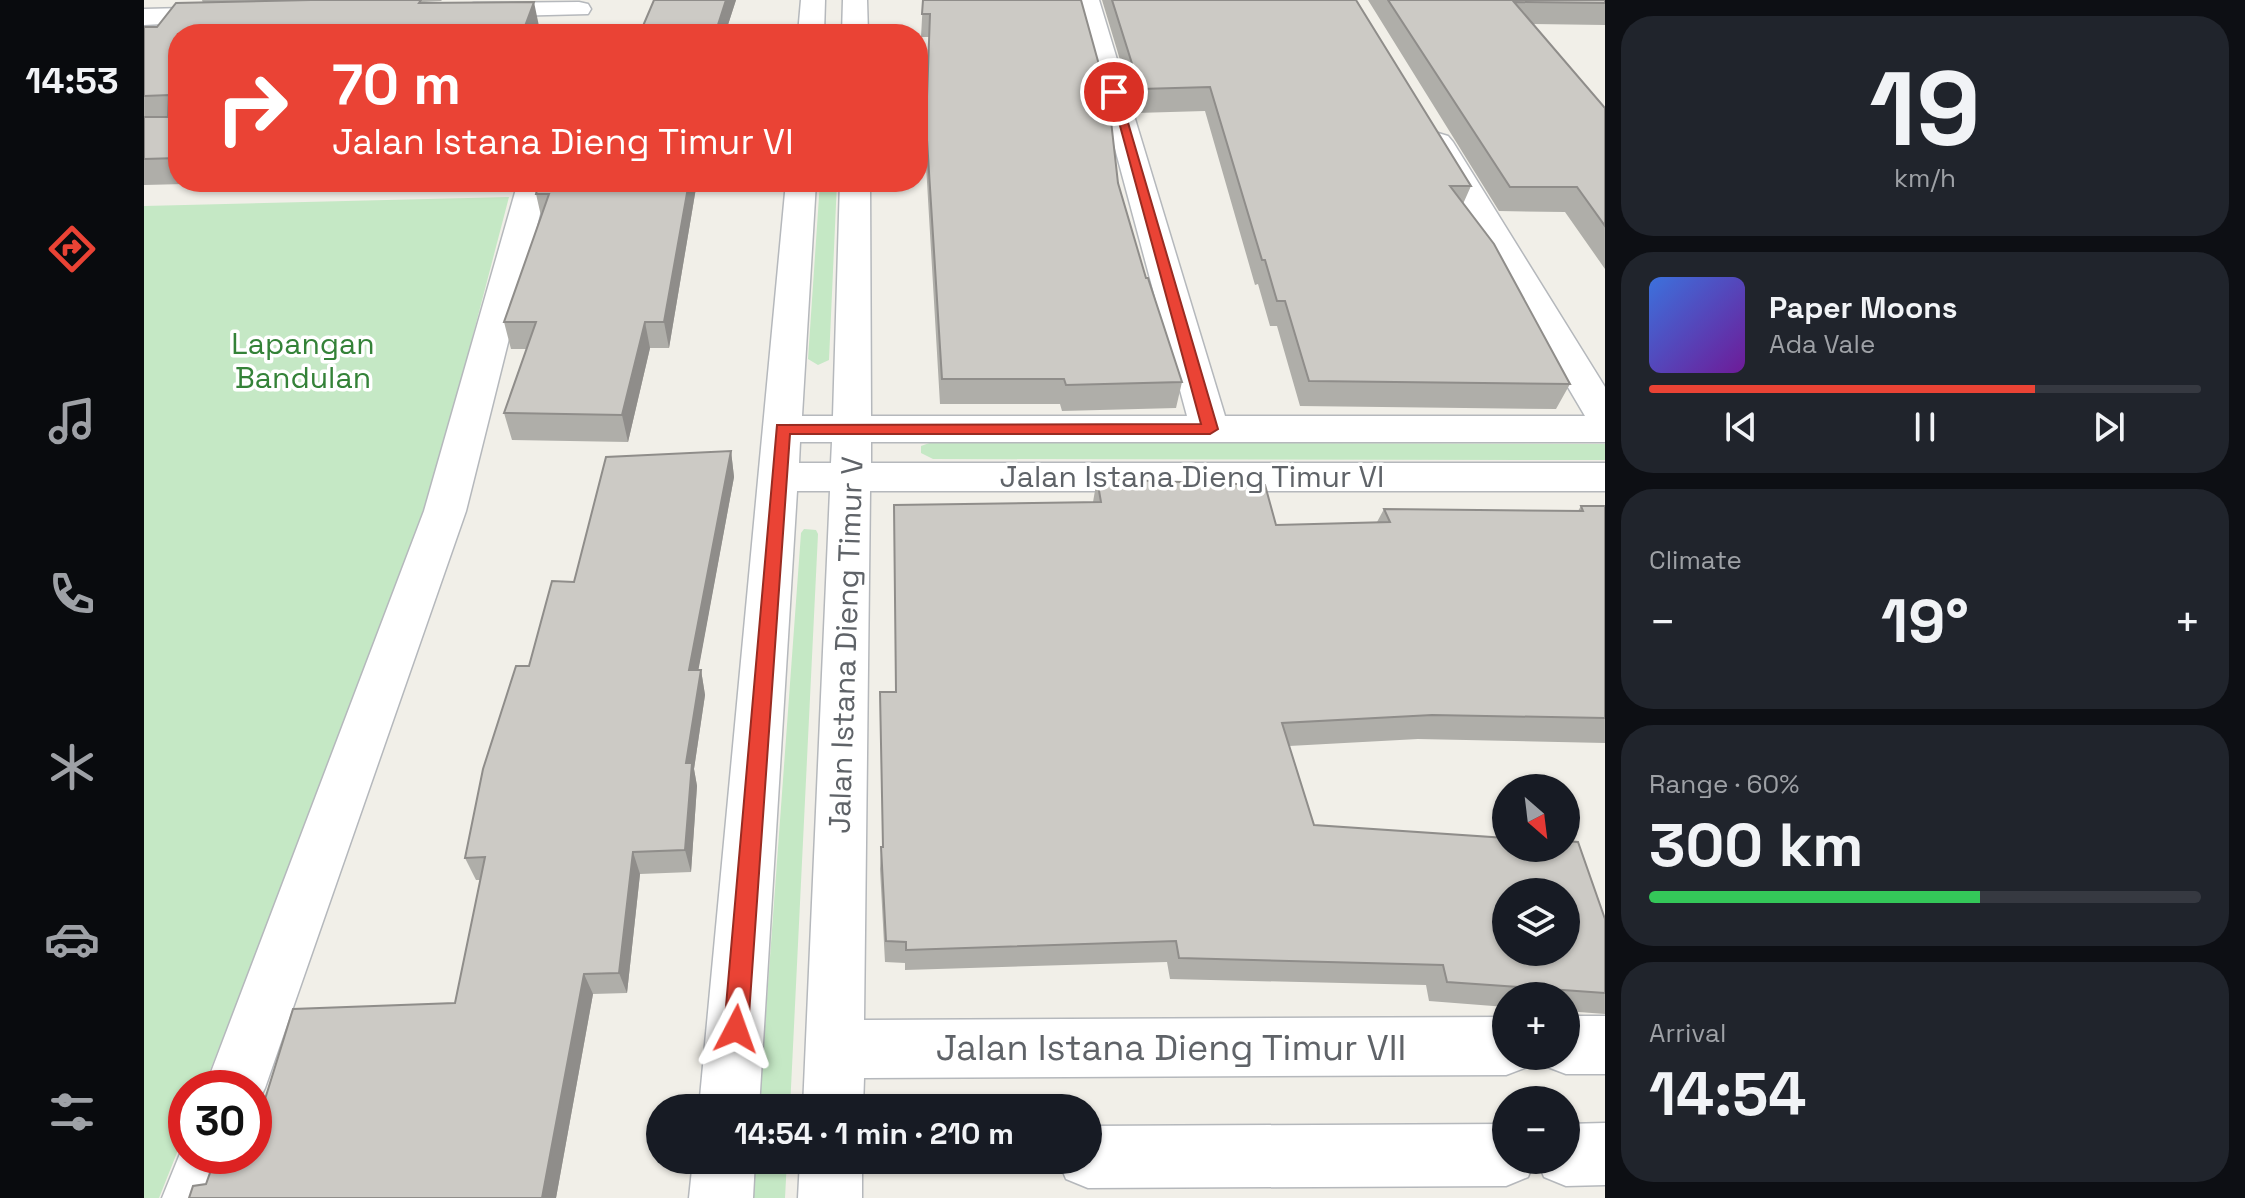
<!DOCTYPE html>
<meta charset="utf-8">
<style>
body{margin:0;font-family:"Space Grotesk",sans-serif;background:#20242c;color:#f1f3f6;height:100vh;display:flex;flex-direction:column;font-size:30px;white-space:nowrap}
*{box-sizing:border-box;margin:0}
p{font-size:26px;color:#9ea1a6}
.icon{flex:none;width:44px;height:44px;fill:none;stroke:currentColor;stroke-width:2;stroke-linecap:round;stroke-linejoin:round}
.map{position:relative;flex:1;overflow:hidden}
.details{display:flex;flex-direction:column;gap:16px;padding:16px;background:#0d0f14;width:640px}
.details>*{flex:none}
.top-card{position:absolute;left:24px;top:24px;width:760px;height:168px;border-radius:32px;box-shadow:0 2px 6px #0004;background:#ea4335;color:#fff;overflow:hidden}
.needle{width:52px;rotate:152deg}
.tools{position:absolute;left:1348px;top:774px;display:grid;gap:16px}
.tools a{display:grid;place-items:center;width:88px;height:88px;border-radius:50%;background:#171b24;box-shadow:0 2px 6px #0004;font-size:40px}
.speed{position:absolute;left:24px;top:1070px;display:flex;gap:16px;font-size:40px;font-weight:700;text-align:center}
.speed>*{display:grid;place-content:center;width:104px;height:104px;border-radius:50%;background:#171b24;box-shadow:0 2px 6px #0004;line-height:1}
.speed .limit{border:12px solid #d22;background:#fff;color:#111}
.pin{position:absolute;display:grid;place-items:center;width:68px;height:68px;color:#fff;margin:-34px;border:4px solid #fff;border-radius:50%;box-shadow:0 2px 8px #0007}
.me{position:absolute;width:88px;margin:-44px;rotate:4deg;stroke-linejoin:round;filter:drop-shadow(0 0 6px #0008)}
.turn{display:flex;align-items:center;gap:28px;height:168px;padding:0 32px;font-size:36px}
.turn .icon{width:104px;height:104px;stroke-width:2.5}
.turn b{display:block;font-size:56px;line-height:68px}
.big{font-size:60px;font-weight:600;line-height:1.1}
.details .card{flex:1;display:flex;flex-direction:column;justify-content:center;gap:12px;min-width:0;padding:0 28px;border-radius:32px;background:#20242c}
.details .dial{align-items:center;gap:0}
.dial b{font-size:104px;line-height:1}
.song{display:flex;align-items:center;gap:24px}
.cover{width:96px;height:96px;border-radius:12px;background:linear-gradient(135deg,hsl(220 70% 55%),hsl(280 70% 35%))}
.played{height:8px;border-radius:4px;background:linear-gradient(90deg,#ea4335 70%,#363941 70%)}
.keys{display:flex;justify-content:space-around;direction:ltr}
.heat{display:flex;justify-content:space-between;align-items:center;font-size:44px;direction:ltr}
.charge{height:12px;border-radius:6px;background:linear-gradient(90deg,#34c759 60%,#363941 0)}
.trip{position:absolute;left:502px;top:1094px;width:456px;height:80px;border-radius:40px;background:#171b24;box-shadow:0 2px 6px #0004;font-weight:600;line-height:80px;text-align:center}
main{display:flex;flex:1;min-height:0}
.tabs{display:flex;flex-direction:column;width:144px;justify-content:space-around;align-items:center;background:#090b0e;color:#9ea1a6}
.tabs .icon{width:56px;height:56px}
.tabs .selected{color:#ea4335}
.tabs b{font-size:36px;color:#f1f3f6}
.map>svg:first-child{display:block}
</style>
<main>
<nav class="tabs">
<b>14:53</b>
<svg class="icon selected" aria-label="directions" viewBox="0 0 24 24"><path d="M12 3l9 9-9 9-9-9zM9 14v-3h6M13 9l2 2-2 2"/></svg>
<svg class="icon" aria-label="music" viewBox="0 0 24 24"><path d="M9 18V5l10-2v13"/><circle cx="6" cy="18" r="3"/><circle cx="16" cy="16" r="3"/></svg>
<svg class="icon" aria-label="phone" viewBox="0 0 24 24"><path d="M5 4h4l2 5-3 2q2 4 5 5l2-3 5 2v4C11 20 4 13 5 4z"/></svg>
<svg class="icon" aria-label="climate" viewBox="0 0 24 24"><path d="M12 3v18M4 7l16 10M4 17L20 7"/></svg>
<svg class="icon" aria-label="car" viewBox="0 0 24 24"><path d="M5 17H2v-5l4-1 3-4h7l3 4 3 1v5h-3M9 17h6M6 11h13"/><circle cx="7" cy="17" r="2"/><circle cx="17" cy="17" r="2"/></svg>
<svg class="icon" aria-label="filters" viewBox="0 0 24 24"><path d="M4 7h16M4 17h16"/><circle cx="9" cy="7" r="2"/><circle cx="15" cy="17" r="2"/></svg>
</nav>
<div class="map">
<svg width="1461" height="1198" viewBox="0 0 1461 1198">
<rect width="100%" height="100%" fill="#f1efe8"/>
<path fill="#c5e8c5" d="M676,182H693L685,360L674,365L664,359Z
M365,197L287,496L200,733L59,1088H42V1130L15,1198H0V206Z
M788,442L1461,444V460L789,459L777,453V446Z
M660,529L672,530L674,534L646,1108H615L657,533Z
M611,1160H643L641,1198H609Z"/>
<g fill="none" stroke-linecap="round" stroke-linejoin="round">
<g stroke="#b5b8bc" stroke-width="3">
<path id="minor" d="M657,0H681L680,34H654Z
M699,0H723L724,34H698Z
M931,0H955L1081,416H1441L1279,142L1284,136L1294,133L1304,136L1309,142L1461,387V442H727V463H1461V491H726L720,1020L1362,1017V1056H1387L1383,1067L1362,1075L720,1078L719,1108H659L686,491H653L615,1108H555L642,182H672L658,416H689L696,182H726L727,416H1043ZM656,442H688L687,463H655Z
M435,2L444,4L447,9L444,14L330,17L321,15L318,10L321,5L330,3Z
M82,7L91,10L95,15L91,20L0,25V9Z
M374,182H404L322,511L121,1088L110,1110V1088H61L280,511Z
M1422,1016H1461V1074H1422L1401,1066L1397,1056H1422Z
M1461,1123V1185L1422,1186L1400,1177L1393,1160H1422V1124Z
M1362,1124V1160H1391L1384,1177L1362,1186L944,1188L922,1179L914,1160H944V1126Z
M42,1139V1156H97L82,1198H18Z
M549,1160H611L609,1198H545Z
M656,1160H718V1198H654Z"/>
</g>
<use href="#minor" fill="#fff" fill-rule="evenodd"/>
</g>
<path fill="#afaea9" d="M58,0H298L297,1L280,2L281,3L395,26L392,33L499,26L510,0H592L581,34H34V182H123L0,185V27H13L59,3Z
M779,0L962,90L961,96L974,183L1002,278L1038,382L1032,408L918,411L916,404H796L781,148L785,37H777Z
M958,0H1212L1327,186L1319,204L1426,384L1412,409L1156,406L1133,326H1126L1114,284L1111,285L1061,111L992,113Z
M1224,0H1461V25L1389,24L1461,108V269L1421,212L1355,211Z
M395,182H553L525,348H506L484,442L368,440L360,413L383,349H367L360,322L397,216L392,194Z
M587,451L590,477L554,670H557L561,695L550,769L553,786L547,872L496,874L483,993L449,994L412,1198H45L62,1184L117,1112L311,1003L336,880H332L321,858L385,666L430,582Z
M953,479L1132,525L1233,522L1240,509L1434,511L1437,506H1461V743L1274,739L1145,746L1170,825L1461,919V1014L1422,1011V996H1362V1007L1285,1001L1282,985L1026,979L1023,962L761,970V963L741,962L736,869L737,847H739L736,692H752L750,505L949,502Z"/>
<path fill="#8f8d8a" d="M582,0H592L581,34H571Z
M390,2L395,26L392,34H378Z
M545,182H553L525,348L520,322Z
M501,322L506,348L484,442L478,415Z
M587,451L590,477L550,694L545,670Z
M557,670L561,695L550,769L553,786L547,872L541,850L542,763Z
M489,852L496,874L483,993L475,973Z
M440,974L449,994L412,1198H398Z"/>
<path fill="#cccac5" stroke="#8f8d8a" stroke-width="2" fill-rule="evenodd" d="M167,0H277L275,3L390,2L378,34H34V158L0,159V117H24L25,95L0,96V27H13L32,3Z
M510,0H582L571,34H383L499,26Z
M779,0H937L962,90H960L966,112L974,183L1002,278H1004L1038,382L922,385L920,379H798L782,124L786,14H778Z
M968,0H1212L1327,186H1306L1350,244L1426,384L1165,381L1141,301H1133L1121,260H1118L1066,87L996,89Z
M1244,0H1461V3L1370,2L1461,108V226L1433,187H1366Z
M395,182H545L520,322H501L478,415L360,413L392,322H360L405,194H392Z
M587,451L545,670H557L542,763H548L541,850L489,852L475,973L440,974L398,1198H45L49,1186L62,1184L72,1156H110V1112H117L149,1009L311,1003L341,857L321,858L339,769L372,666H385L408,581L430,582L462,457Z
M953,479L1121,485L1132,525L1246,522L1240,509L1439,511L1437,506H1461V718L1288,715L1138,723L1170,825L1362,838V848H1422V841L1434,842L1461,919V993L1303,982L1299,965L1035,958L1032,941L762,950V942L742,941L737,847H739L736,692H752L750,505L957,502ZM1362,892H1422V952H1362Z"/>
<path fill="#ea4335" stroke="#982c22" stroke-width="2" d="M966,89L975,92L1074,429L1066,434H646L604,1029L600,1037L592,1041L583,1037L580,1029L633,425L1057,424Z"/>
<g text-anchor="middle" stroke-width="7" stroke-linejoin="round" paint-order="stroke">
<g font-size="30" fill="#348238" stroke="#fff">
<text x="159" y="354">Lapangan<tspan x="159" dy="34">Bandulan</tspan></text>
</g>
<g font-size="30" fill="#5f6368" stroke="#fff">
<text x="1048" y="487">Jalan Istana Dieng Timur VI</text>
<text transform="translate(702 645) rotate(-88)" y="10">Jalan Istana Dieng Timur V</text>
</g>
<g font-size="36" fill="#5f6368" stroke="#fff">
<text x="1027" y="1060">Jalan Istana Dieng Timur VII</text>
</g>
</g>
</svg>
<div class="tools">
<a><svg class="needle" viewBox="-14 -14 28 28"><path d="M0-13l5 13h-10z" fill="#e53935"/><path d="M0 13l5-13h-10z" fill="#9ea1a6"/></svg></a>
<a><svg class="icon" aria-label="layers" viewBox="0 0 24 24"><path d="M12 4l9 5-9 5-9-5zM3 14l9 5 9-5"/></svg></a>
<a>+</a>
<a>−</a>
</div>
<div class="speed"><div class="limit">30</div></div>
<div class="pin" style="left:970px;top:92px;background:#d93025"><svg class="icon" aria-label="arrive" viewBox="0 0 24 24"><path d="M6 21V4h12l-3 4 3 4H6"/></svg></div>
<svg class="me" style="left:592px;top:1029px" viewBox="-20 -20 40 40"><path d="M0-17L14 15 0 8-14 15z" fill="#ea4335" stroke="#fff" stroke-width="4"/></svg>
<div class="trip">14:54 · 1 min · 210 m</div>
<div class="top-card">
<div class="turn"><svg class="icon" aria-label="right" viewBox="0 0 24 24"><path d="M7 20v-9h11M14 6l5 5-5 5"/></svg><div><b>70 m</b>Jalan Istana Dieng Timur VI</div></div>
</div>
</div>
<section class="details">
<div class="card dial"><b>19</b><p>km/h</p></div>
<div class="card">
<div class="song"><i class="cover"></i><div><b>Paper Moons</b><p>Ada Vale</p></div></div>
<div class="played"></div>
<div class="keys"><svg class="icon" aria-label="previous" viewBox="0 0 24 24"><path d="M18 5L8 12l10 7zM5 5v14"/></svg><svg class="icon" aria-label="pause" viewBox="0 0 24 24"><path d="M8 5v14M16 5v14"/></svg><svg class="icon" aria-label="next" viewBox="0 0 24 24"><path d="M6 5l10 7-10 7zM19 5v14"/></svg></div>
</div>
<div class="card"><p>Climate</p>
<div class="heat"><a>−</a><b class="big">19°</b><a>+</a></div>
</div>
<div class="card"><p>Range · 60%</p><b class="big">300 km</b><div class="charge"></div></div>
<div class="card"><p>Arrival</p><b class="big">14:54</b></div>
</section>
</main>
